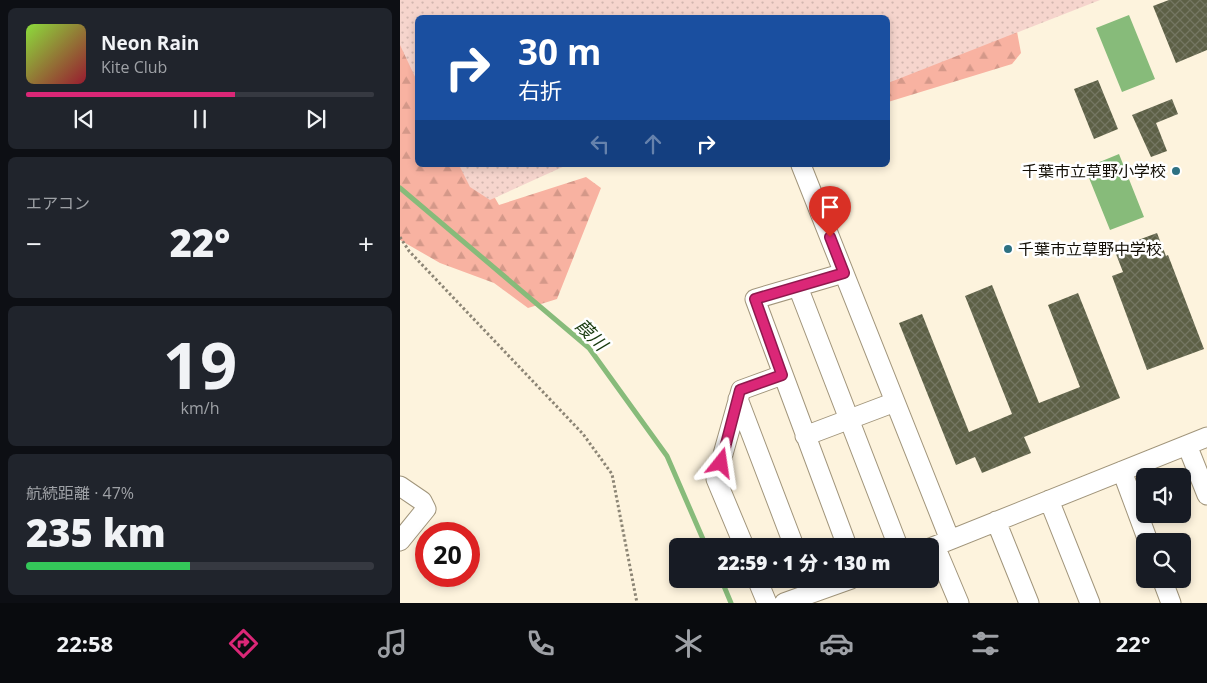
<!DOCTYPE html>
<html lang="ja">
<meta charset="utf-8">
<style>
body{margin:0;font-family:"Open Sans","Noto Sans JP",sans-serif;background:#20242c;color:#f1f3f6;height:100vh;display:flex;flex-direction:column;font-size:19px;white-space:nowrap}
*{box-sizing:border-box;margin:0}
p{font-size:16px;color:#9ea1a6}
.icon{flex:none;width:28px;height:28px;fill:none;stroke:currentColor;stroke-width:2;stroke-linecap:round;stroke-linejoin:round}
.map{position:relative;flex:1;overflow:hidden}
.drawer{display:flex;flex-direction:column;gap:8px;padding:8px;background:#0d0f14;width:400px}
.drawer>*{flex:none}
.top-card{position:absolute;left:15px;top:15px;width:475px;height:152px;border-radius:8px;box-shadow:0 2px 8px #0003;background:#1a4fa0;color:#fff;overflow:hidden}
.fabs{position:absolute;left:736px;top:468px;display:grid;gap:10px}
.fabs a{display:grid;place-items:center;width:55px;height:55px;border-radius:8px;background:#171b24;box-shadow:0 2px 8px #0003;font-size:25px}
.speed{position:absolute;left:15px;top:522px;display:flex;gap:10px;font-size:25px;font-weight:700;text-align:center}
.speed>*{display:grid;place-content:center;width:65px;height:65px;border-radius:50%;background:#171b24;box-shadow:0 2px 8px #0003;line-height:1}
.speed .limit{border:8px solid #d22;background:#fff;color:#111}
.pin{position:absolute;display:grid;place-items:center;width:42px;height:42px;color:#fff;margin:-51px -21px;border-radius:50% 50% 50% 0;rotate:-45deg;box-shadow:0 0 5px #0007}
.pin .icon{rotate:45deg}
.me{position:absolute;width:55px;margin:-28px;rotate:15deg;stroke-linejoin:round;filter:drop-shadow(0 0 4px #0008)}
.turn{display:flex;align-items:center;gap:18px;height:105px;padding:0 20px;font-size:22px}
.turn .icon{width:65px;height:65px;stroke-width:2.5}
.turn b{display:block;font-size:35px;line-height:42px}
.lanes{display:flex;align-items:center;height:48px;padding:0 20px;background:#0003;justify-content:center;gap:25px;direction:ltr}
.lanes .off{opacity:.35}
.big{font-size:38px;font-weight:800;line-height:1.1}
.drawer .card{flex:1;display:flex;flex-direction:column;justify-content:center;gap:8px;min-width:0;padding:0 18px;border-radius:8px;background:#20242c}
.drawer .dial{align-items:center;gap:0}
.dial b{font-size:65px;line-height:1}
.song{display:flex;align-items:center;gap:15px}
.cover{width:60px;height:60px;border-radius:8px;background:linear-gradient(135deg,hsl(90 70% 55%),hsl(350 70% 35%))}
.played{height:5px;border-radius:2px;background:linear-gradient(90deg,#db2777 60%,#363941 60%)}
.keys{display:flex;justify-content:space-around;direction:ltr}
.heat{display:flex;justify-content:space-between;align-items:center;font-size:28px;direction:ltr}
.charge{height:8px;border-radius:4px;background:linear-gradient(90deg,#34c759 47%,#363941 0)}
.trip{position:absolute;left:269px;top:538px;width:270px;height:50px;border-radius:8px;background:#171b24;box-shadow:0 2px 8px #0003;font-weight:800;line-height:50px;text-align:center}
.menu{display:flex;height:80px;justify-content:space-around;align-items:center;background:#090b0e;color:#9ea1a6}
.menu .icon{width:35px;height:35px}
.menu .current{color:#db2777}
.menu b{font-size:22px;color:#f1f3f6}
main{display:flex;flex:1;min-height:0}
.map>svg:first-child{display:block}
</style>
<main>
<section class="drawer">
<div class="card">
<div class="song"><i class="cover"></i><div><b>Neon Rain</b><p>Kite Club</p></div></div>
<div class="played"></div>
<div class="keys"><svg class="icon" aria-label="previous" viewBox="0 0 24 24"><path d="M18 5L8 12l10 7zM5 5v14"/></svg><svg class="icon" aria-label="pause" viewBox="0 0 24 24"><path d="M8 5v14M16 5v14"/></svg><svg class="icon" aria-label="next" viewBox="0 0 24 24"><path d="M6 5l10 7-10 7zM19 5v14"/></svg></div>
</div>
<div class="card"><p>エアコン</p>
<div class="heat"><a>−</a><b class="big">22°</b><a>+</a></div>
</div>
<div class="card dial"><b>19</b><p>km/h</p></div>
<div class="card"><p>航続距離 · 47%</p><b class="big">235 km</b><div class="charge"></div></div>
</section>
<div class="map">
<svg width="807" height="603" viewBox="0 0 807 603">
<defs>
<pattern id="forest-firs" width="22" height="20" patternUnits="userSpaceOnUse" patternTransform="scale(1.25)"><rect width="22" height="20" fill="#f8b2a1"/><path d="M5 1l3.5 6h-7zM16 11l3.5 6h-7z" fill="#d49889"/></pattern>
<pattern id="park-dots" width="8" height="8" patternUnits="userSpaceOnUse" patternTransform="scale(1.25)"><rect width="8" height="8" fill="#f6d5cd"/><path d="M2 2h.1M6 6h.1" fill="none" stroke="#d2b6af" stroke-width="1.8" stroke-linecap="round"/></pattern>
<pattern id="building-cross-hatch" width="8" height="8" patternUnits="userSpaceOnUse" patternTransform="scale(1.25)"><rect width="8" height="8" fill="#5d6046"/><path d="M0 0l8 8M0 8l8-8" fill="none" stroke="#747662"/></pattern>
</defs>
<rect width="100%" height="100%" fill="#fdf3dd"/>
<path fill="url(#forest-firs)" d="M615,21L621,53L612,64L488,102V39Z
M0,27L17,59L18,165H76L99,205L186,177L201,188L157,299L128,308L94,283L40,263L0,240Z"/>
<path fill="url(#park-dots)" d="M0,0H700L488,83V18H18L17,81L0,45Z
M59,165H167L90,200L70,187Z"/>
<path fill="#87bb7a" d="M729,15L755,79L722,92L696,28Z
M719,154L744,217L710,230L685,168Z"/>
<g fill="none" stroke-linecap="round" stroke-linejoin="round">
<path stroke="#87bb7a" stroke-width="5" d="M0,188L189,348L267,456L306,546
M321,579L331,603"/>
</g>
<path fill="url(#building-cross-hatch)" d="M769,0H807V50L776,63L753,6Z
M698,80L718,129L694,139L674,89Z
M772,99L778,114L756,123L767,151L751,157L732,115Z
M757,233L766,256L768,255L804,349L747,370L712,276L723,272L714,249Z
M592,285L639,403L680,387L648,305L678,293L720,398L624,437L631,453L582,473L575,457L556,465L499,323L522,314L569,432L612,414L565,296Z"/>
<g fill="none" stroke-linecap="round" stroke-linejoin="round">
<g stroke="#a1957b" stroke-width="21">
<path id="minor" d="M401,165L550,540
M444,273L355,299L447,546
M398,287L498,546
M338,399L394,546
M405,436L495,402
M787,445L807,495
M722,471L748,541
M0,486L22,501L26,509L0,541
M649,500L690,603
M596,521L629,603
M344,546L316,479L341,390L382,375
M535,546L559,603
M530,548L807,437
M357,579L367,603
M762,579L771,603
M384,603L451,579"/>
</g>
<path stroke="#8c8575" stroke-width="3" stroke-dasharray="2.5 2.5" stroke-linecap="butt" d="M0,237L9,251L183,434L212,474L237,603"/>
<use href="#minor" stroke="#fff" stroke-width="19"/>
</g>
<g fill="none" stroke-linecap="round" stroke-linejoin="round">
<g stroke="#8e194d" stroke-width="12">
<path id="route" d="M321,463L340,390L382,375L355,299L444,273L430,237"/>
</g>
<use href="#route" stroke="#db2777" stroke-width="9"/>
</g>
<g fill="#2e7182" stroke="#fff" stroke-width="2">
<circle cx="776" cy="171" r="5"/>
<circle cx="608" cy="249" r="5"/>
</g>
<g text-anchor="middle" stroke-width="5" stroke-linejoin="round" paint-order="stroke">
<g font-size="16" fill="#130f06" stroke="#fff" text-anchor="end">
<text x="766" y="177">千葉市立草野小学校</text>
<text x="618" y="255" text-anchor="start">千葉市立草野中学校</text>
</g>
<g font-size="18" font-style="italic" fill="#15380b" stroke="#fff">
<text transform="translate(191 335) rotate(45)" y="6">葭川</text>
</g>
</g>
</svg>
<div class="fabs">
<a><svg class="icon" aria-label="sound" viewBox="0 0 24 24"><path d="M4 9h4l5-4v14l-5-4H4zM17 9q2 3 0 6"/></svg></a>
<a><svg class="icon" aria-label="search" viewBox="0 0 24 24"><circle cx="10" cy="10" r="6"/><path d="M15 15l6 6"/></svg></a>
</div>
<div class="speed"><div class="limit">20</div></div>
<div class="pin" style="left:430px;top:237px;background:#d93025"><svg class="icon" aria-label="arrive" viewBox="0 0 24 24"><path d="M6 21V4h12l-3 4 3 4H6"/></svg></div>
<svg class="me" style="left:321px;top:463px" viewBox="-20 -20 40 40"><path d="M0-17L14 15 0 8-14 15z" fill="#db2777" stroke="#fff" stroke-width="4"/></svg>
<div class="trip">22:59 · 1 分 · 130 m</div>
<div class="top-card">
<div class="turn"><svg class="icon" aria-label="right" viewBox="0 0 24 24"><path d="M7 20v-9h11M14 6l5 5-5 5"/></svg><div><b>30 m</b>右折</div></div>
<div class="lanes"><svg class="icon off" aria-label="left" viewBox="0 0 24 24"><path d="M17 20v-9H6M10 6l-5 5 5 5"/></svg><svg class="icon off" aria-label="ahead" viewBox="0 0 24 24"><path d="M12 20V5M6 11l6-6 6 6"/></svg><svg class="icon" aria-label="right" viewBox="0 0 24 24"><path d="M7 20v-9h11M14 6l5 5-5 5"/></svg></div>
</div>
</div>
</main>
<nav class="menu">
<b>22:58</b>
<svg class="icon current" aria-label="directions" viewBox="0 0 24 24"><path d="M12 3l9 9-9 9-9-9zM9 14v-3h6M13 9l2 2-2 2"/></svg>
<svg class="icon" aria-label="music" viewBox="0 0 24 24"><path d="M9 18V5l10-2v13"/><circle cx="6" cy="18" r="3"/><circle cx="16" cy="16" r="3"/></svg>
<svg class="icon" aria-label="phone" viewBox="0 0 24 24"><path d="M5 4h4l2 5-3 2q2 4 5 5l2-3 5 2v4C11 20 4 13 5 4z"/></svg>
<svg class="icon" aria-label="climate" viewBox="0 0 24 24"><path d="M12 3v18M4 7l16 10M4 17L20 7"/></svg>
<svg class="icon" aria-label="car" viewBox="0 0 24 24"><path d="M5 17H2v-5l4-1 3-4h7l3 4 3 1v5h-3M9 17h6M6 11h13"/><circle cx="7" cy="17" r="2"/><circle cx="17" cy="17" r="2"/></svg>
<svg class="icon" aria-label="filters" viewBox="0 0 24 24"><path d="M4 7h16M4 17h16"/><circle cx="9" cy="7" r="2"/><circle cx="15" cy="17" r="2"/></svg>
<b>22°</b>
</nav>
